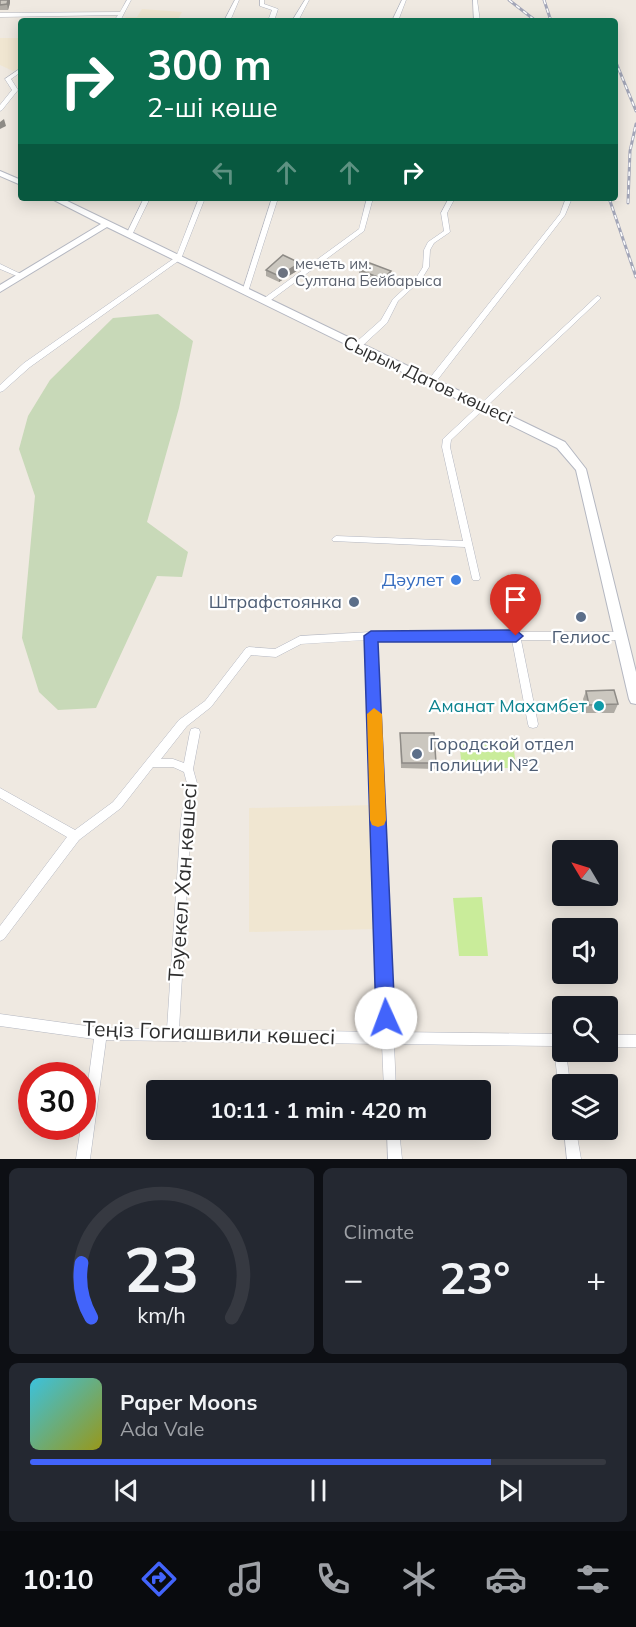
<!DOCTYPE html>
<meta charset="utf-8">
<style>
body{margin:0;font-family:Mulish,sans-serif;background:#242831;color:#f1f3f6;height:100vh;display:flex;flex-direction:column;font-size:22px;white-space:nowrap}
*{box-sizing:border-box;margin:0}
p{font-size:20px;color:#9ea1a6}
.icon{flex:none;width:33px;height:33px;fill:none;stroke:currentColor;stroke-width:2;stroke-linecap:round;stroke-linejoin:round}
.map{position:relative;height:1159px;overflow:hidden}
.panel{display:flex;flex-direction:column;gap:9px;padding:9px;background:#0d0f14;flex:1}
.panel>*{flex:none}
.guide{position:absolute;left:18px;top:18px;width:600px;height:183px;border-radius:6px;box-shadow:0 3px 15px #0003;background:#0b6e4f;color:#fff;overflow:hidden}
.needle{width:39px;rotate:308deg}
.buttons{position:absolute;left:552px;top:840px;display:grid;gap:12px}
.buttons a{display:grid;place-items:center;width:66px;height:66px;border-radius:6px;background:#171b24;box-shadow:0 3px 15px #0003;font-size:30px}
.speed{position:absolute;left:18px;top:1062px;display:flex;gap:12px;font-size:30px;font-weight:700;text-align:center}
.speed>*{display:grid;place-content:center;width:78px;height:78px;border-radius:50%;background:#171b24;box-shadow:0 3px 15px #0003;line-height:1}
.speed .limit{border:9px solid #d22;background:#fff;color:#111}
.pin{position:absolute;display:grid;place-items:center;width:51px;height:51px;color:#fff;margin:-62px -26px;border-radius:50% 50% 50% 0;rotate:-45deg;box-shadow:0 0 6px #0007}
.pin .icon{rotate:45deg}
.me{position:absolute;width:66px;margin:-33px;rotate:358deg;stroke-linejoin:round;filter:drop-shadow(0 0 4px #0008)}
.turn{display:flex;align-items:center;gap:21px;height:126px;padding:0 30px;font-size:27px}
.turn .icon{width:78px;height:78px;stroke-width:2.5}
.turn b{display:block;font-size:42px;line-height:51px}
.lanes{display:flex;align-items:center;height:57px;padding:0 30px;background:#0003;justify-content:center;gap:30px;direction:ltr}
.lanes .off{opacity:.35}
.big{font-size:45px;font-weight:700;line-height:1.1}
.panel .card{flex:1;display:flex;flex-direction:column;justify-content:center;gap:9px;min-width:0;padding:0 21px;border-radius:9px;background:#242831}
.panel .dial{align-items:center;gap:0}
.dial svg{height:156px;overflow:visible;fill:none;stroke:#363941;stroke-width:7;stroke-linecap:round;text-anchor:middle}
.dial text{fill:#f1f3f6;stroke:none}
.song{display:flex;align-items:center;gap:18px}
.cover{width:72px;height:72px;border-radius:9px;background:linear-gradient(135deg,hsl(190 70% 55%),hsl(60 70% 35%))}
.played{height:6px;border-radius:3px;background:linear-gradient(90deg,#4264fb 80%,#363941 80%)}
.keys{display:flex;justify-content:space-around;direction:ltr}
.heat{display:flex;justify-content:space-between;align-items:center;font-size:33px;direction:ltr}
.panel .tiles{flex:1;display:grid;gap:9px;grid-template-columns:1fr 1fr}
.card:last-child{grid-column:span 2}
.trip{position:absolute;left:146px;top:1080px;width:345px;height:60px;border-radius:6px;background:#171b24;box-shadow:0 3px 15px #0003;font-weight:700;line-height:60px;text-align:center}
.tabs{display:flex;height:96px;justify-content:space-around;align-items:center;background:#090b0e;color:#9ea1a6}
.tabs .icon{width:42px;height:42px}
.tabs .on{color:#4264fb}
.tabs b{font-size:27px;color:#f1f3f6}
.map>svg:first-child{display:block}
</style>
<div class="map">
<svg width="636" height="1159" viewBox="0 0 636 1159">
<rect width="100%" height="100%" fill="#efe9e1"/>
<path fill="#f0e6d1" d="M142,9L182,12L177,21H123L126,17H137Z
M0,38H21V68L13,71L0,65Z
M375,805L376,929L249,932V808Z"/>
<path fill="#c8d9b8" d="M158,314L193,341L179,408L147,522L188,552L182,577L157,576L96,708L58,710L39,692L22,638L35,496L19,449L28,416L50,380L113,318Z"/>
<path fill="#c9ec9a" d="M459,741H513L516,768H462Z
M482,897L488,956H459L453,898Z"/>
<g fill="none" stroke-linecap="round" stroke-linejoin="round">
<g stroke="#b4b7c1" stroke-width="1">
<path id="street" d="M127,0H131L120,21H114L118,15L0,17V13L120,12Z
M235,0H239L230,21H224Z
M260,0H264V4L278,9L274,21H268L272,10L260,6Z
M305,0H309L298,21H292Z
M402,0H406L398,21H392Z
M473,0H477L480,21H474Z
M21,68V72L11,79L18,90L2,110L0,111V105L12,90L5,79Z
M144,198H150L132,235L129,237L127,236L126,235Z
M199,198H205L181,259L30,367L3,391L0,392V385L24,363L176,257Z
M272,198H278L248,292L247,293H243L242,292Z
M367,198H373L364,231L267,303H263V299L359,229Z
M449,198H455L447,213L450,232L434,243L430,250L429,267L421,280L398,301L387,323L360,348H354V344L381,320L393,299L416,278L423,267L424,250L428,242L444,231L441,213Z
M566,198H572L565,215L435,383H429V379L560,214Z
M0,264L23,275L24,276L23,277H19L0,269Z
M598,296L600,297V299L451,440L450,447L480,578L479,580H473L472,578L465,547L333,541L332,539L336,536L463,541L442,447L443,439L596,297Z
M371,632H620L623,633L625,636L623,639L620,640H521L538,724L537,727L533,728L529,727L528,724L512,640H376L394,1032L562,1034V1052H566L570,1084H562V1090L560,1088L558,1084L554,1046L394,1044L396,1090H384L382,1044L106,1040L90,1159H76L81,1126H82L94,1039L0,1026V1014L101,1028L167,1029L181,819L188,787L184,772L173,767H153L121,808L79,840L4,939L0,941V926L67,837L0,798V788L75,830L113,802L179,720L205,701L246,648L249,647L275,649L300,636ZM366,640L381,1032L179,1029L191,819L198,787L193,769L200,732L199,729L195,728L191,729L190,732L184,763L173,759H161L187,726L211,707L251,655L276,657L301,644Z
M608,1035H636V1047H608Z
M387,1130H399L402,1159H388Z
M564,1130H576L581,1159H567Z"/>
</g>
<g stroke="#b4b7c1" stroke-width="2">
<path id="secondary" d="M0,171L21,180V185L0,176Z
M50,198H61L565,442L586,469L636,672V704L631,703L629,699L576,470L557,448L107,227L0,292V285L101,224Z"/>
</g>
<use href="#street" fill="#fff" fill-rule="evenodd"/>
<use href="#secondary" fill="#fff" fill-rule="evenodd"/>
<g stroke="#a3a6b8" stroke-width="3">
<path id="rail" d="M509,0L536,21
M544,0L551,21
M615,60L636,111
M609,198L636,277
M628,203L630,151L636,124"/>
</g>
<use href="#rail" stroke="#fff" stroke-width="1.5" stroke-dasharray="4.5" stroke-linecap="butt"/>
</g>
<path fill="#afaba4" d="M0,0H10V3L8,10H0Z
M300,263V269L279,282L266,276V270Z
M359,270L391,271L390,277L383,285L359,276Z
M586,691L618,704L614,713H586L583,699Z
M400,733L436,763L435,769L401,768Z"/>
<path fill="#8e8b86" d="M8,0H10V3L8,10L7,4Z
M4,119L6,126L0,129V122Z
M300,263V269L279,282V276Z
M391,271L390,277L383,285V279Z"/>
<path fill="#cbc7bf" stroke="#8e8b86" stroke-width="1.5" d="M0,0H8L7,4L0,5Z
M283,255L300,263L279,276L266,270Z
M367,262L391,271L383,279L359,270Z
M614,690L618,704L589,705L586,691Z
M400,733H434L436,763H402Z"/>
<path fill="#4264fb" stroke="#2b41a3" stroke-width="1.5" d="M516,630L523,636L516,642H378L395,1018L392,1025L386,1027L379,1025L376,1018L364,636L371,631Z"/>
<path fill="#f59e0b" d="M374,708L382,714L386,820L384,825L378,827L372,825L370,820L367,714Z"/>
<circle fill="#6b7280" stroke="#fff" stroke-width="2" cx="283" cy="273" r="6"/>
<circle fill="#3f7fe0" stroke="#fff" stroke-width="2" cx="456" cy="580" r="6"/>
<g fill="#5c6f8a" stroke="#fff" stroke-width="2">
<circle cx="354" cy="602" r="6"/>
<circle cx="581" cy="617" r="6"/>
<circle cx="417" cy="754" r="6"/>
</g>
<circle fill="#0f9aa8" stroke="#fff" stroke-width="2" cx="599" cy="706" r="6"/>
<g text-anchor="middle" stroke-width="4.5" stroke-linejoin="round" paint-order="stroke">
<g font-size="15" fill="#5b616d" stroke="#fff" text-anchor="start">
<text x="295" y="269">мечеть им.<tspan x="295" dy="17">Султана Бейбарыса</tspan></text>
</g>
<g font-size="18" fill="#2e2e2e" stroke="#fff">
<text transform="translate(428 380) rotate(25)" y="6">Сырым Датов көшесі</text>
</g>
<g font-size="18" fill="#366cbe" stroke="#fff" text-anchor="end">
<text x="444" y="586">Дәулет</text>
</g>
<g font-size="18" fill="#4e5e75" stroke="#fff" text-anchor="end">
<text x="342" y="608">Штрафстоянка</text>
<text x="581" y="643" text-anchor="middle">Гелиос</text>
<text x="429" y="750" text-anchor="start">Городской отдел<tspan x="429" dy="21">полиции №2</tspan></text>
</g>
<g font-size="18" fill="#0d838f" stroke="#fff" text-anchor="end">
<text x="587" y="712">Аманат Махамбет</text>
</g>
<g font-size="21" fill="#2e2e2e" stroke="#fff">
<text transform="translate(183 882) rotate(-86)" y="7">Тәуекел Хан көшесі</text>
<text transform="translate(209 1033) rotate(2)" y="7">Теңіз Гогиашвили көшесі</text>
</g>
</g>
</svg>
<div class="buttons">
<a><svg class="needle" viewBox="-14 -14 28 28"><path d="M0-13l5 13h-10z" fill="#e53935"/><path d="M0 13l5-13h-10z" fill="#9ea1a6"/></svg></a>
<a><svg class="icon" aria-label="sound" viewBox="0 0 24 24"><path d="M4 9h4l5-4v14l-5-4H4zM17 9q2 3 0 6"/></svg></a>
<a><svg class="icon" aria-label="search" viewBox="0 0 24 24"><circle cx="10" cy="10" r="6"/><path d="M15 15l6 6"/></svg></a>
<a><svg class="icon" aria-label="layers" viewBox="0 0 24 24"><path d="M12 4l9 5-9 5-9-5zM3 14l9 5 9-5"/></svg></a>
</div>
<div class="speed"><div class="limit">30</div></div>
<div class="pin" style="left:516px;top:636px;background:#d93025"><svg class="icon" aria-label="arrive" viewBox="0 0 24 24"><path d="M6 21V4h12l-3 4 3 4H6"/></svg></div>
<svg class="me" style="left:386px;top:1018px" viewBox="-20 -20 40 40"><circle r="19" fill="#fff"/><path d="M0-13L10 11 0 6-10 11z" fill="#4264fb"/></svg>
<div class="trip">10:11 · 1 min · 420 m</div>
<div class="guide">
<div class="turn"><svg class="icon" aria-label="right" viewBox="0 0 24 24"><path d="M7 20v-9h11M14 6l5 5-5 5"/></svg><div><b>300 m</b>2-ші көше</div></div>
<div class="lanes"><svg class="icon off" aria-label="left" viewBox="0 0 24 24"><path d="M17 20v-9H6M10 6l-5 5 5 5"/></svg><svg class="icon off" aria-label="ahead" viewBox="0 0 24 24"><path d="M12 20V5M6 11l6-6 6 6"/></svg><svg class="icon off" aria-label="ahead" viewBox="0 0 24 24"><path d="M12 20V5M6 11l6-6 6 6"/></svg><svg class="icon" aria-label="right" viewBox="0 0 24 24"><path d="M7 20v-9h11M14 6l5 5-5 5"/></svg></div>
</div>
</div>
<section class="panel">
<div class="tiles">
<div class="card dial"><svg viewBox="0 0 100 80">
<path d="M14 69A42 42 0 1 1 86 69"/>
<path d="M14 69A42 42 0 0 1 9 41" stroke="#4264fb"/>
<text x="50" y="56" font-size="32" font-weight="700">23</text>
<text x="50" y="72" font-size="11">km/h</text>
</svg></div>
<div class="card"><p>Climate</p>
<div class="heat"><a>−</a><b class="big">23°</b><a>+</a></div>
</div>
<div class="card">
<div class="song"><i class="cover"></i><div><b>Paper Moons</b><p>Ada Vale</p></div></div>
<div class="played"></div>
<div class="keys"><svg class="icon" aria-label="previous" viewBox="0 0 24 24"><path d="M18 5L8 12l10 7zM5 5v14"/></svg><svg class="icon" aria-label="pause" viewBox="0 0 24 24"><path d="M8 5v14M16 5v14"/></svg><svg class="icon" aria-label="next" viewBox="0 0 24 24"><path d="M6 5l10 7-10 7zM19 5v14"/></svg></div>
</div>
</div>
</section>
<nav class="tabs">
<b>10:10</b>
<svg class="icon on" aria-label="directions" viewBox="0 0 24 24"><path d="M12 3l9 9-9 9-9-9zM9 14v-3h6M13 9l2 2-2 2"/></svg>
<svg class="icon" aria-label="music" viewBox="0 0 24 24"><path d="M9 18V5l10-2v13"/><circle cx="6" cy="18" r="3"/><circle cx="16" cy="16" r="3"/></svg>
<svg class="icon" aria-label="phone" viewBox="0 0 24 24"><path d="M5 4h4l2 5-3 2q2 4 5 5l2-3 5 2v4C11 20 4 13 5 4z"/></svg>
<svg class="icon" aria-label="climate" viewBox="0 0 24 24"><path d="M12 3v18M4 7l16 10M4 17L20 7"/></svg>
<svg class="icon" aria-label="car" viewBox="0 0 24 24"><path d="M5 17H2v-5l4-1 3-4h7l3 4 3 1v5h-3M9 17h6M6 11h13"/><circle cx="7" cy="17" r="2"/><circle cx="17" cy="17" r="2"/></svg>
<svg class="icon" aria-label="filters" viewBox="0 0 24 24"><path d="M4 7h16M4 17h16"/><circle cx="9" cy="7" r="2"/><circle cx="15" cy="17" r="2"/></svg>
</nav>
